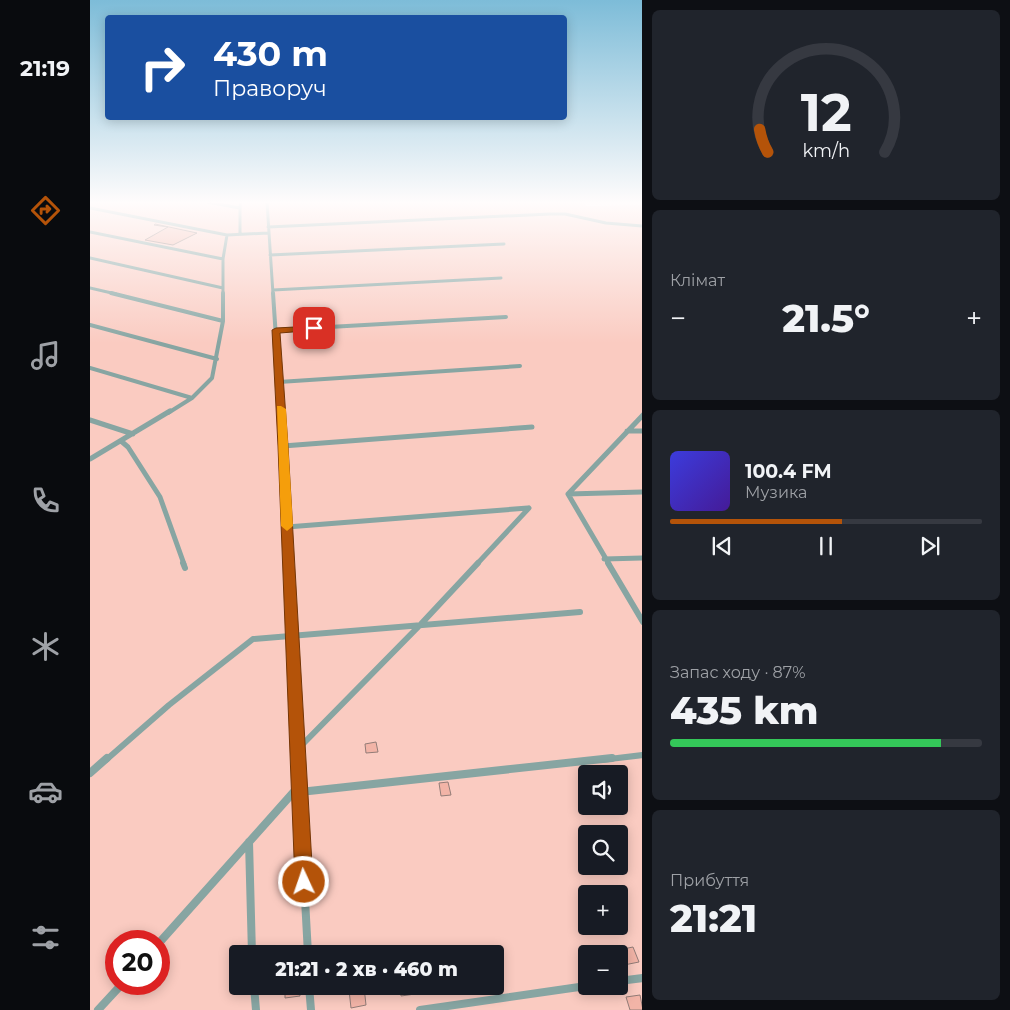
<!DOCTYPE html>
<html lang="uk">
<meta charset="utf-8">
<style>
body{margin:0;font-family:Montserrat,sans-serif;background:#20242c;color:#f1f3f6;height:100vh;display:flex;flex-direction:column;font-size:19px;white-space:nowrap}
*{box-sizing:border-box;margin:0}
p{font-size:16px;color:#9ea1a6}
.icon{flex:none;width:28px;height:28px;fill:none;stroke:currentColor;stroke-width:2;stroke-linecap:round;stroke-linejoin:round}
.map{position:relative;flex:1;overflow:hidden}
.sheet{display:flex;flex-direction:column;gap:10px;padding:10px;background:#0d0f14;width:368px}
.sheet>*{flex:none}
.guide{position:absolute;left:15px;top:15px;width:462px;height:105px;border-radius:5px;box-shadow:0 2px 12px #0003;background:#1a4fa0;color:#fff;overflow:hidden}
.tools{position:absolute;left:488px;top:765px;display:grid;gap:10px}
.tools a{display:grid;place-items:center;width:50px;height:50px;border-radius:5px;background:#171b24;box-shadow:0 2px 12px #0003;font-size:25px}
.speed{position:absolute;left:15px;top:930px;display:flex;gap:10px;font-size:25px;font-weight:700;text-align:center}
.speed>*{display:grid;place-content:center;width:65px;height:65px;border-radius:50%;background:#171b24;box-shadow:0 2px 12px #0003;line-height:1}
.speed .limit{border:8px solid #d22;background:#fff;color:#111}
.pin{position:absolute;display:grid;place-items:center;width:42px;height:42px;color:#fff;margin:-21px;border-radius:10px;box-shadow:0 2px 8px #0006}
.me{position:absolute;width:55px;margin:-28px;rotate:357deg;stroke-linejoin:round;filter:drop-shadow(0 0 4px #0008)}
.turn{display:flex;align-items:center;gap:18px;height:105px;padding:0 25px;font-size:22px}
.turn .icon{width:65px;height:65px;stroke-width:2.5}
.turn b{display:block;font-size:35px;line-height:42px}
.big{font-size:38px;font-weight:800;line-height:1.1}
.sheet .widget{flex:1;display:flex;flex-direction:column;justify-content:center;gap:8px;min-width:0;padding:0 18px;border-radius:8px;background:#20242c}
.sheet .dial{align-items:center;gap:0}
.dial svg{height:130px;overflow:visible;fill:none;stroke:#363941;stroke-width:7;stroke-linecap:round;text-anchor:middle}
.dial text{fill:#f1f3f6;stroke:none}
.song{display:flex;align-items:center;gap:15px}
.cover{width:60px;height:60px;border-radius:8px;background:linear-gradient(135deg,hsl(240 70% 55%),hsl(260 70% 35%))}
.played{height:5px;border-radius:2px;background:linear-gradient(90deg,#b45309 55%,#363941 55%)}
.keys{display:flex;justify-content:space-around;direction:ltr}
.heat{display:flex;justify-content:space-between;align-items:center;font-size:28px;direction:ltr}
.charge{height:8px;border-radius:4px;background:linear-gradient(90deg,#34c759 87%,#363941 0)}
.trip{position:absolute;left:139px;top:945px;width:275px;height:50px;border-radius:5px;background:#171b24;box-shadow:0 2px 12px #0003;font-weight:800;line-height:50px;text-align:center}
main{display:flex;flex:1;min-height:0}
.tab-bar{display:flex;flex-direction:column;width:90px;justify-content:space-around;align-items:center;background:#090b0e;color:#9ea1a6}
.tab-bar .icon{width:35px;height:35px}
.tab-bar .selected{color:#b45309}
.tab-bar b{font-size:22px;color:#f1f3f6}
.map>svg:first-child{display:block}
</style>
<main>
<nav class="tab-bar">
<b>21:19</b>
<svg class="icon selected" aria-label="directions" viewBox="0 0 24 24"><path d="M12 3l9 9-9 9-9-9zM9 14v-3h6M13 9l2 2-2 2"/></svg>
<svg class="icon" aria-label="music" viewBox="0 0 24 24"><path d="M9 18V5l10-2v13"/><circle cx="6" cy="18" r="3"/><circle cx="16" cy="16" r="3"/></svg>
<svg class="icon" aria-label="phone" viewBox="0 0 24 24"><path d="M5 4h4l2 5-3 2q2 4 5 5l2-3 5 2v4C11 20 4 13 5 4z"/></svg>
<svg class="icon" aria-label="climate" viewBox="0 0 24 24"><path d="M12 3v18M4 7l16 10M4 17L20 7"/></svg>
<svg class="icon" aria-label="car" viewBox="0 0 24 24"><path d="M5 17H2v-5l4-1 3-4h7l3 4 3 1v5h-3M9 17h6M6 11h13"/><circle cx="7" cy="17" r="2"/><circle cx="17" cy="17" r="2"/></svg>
<svg class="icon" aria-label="filters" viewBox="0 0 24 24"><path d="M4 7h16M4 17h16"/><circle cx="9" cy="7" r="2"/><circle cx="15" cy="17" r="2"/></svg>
</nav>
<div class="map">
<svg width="553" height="1010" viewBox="0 0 553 1010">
<rect width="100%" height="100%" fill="#fef9f8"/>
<path fill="#facbc1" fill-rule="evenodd" d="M0,202H493L496,206L552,205V1010H0ZM496,774H529V806H496ZM496,834H529V866H496ZM496,894H529V926H496ZM26,941H69V984H26ZM148,954H405V986H148ZM496,954H529V986H496Z"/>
<path fill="#f2b4a7" stroke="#927c77" d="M65,224L107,233L83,245L55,240L78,227L64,225Z
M286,742L288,752L276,753L275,744Z
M358,782L361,795L351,796L349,783Z
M543,947L549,962L534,965L528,950Z
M195,986H209L210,996L195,998Z
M310,986H324L325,994L311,996Z
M274,987L276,1005L261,1008L259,990Z
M550,995L553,1010H540L536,997Z"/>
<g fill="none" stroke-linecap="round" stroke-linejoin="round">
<path stroke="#87a5a2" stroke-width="3" d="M117,202L150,208
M150,202V234
M177,202L183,294
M0,208L137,235L178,233
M178,227L460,214H475L516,223L553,226
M0,232L133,259
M180,255L414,244
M0,258L133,288
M0,288L26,294
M183,290L411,278
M133,294V259L137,235"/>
<path stroke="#87a5a2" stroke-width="4" d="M21,293L133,321
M183,293L191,413
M0,325L127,359
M186,330L416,317
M0,368L102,398
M189,382L430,366
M78,413L102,398L122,378L133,321V293"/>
<path stroke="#87a5a2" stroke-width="5" d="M191,411L199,564
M0,420L43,434
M537,431H553
M31,441L38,447L70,497L94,564
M193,446L442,427
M0,459L80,411
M478,494L553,492
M197,527L438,508
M514,559L553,558
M387,564L439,508
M519,564L478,494L553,415"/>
<path stroke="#87a5a2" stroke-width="6" d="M93,563L95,568
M199,563L208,760
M518,563L553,622
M208,749L331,624L388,563
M16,760L79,705L163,639L490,612
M511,760L553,755"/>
<path stroke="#87a5a2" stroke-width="8" d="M0,773L17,758
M209,789L218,954
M210,792L522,758
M159,842L162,954
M69,943L209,786L208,758
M529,981L553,978
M164,986L166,1010
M219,986L221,1010
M8,1010L32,984
M330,1010L496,986"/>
</g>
<linearGradient id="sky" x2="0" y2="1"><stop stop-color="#7dbcd8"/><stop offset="0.59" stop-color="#fffcfc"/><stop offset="1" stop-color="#fffcfc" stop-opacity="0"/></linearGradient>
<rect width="553" height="343" fill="url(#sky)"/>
<path fill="#b45309" stroke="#753606" d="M224,326L228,328L227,330L190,333L198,446L223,882L221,888L214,891L208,888L205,882L188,446L182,330L186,328Z"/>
<path fill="#f59e0b" d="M187,406H191L196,409L203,526L197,531L191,526Z"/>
</svg>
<div class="tools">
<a><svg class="icon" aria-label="sound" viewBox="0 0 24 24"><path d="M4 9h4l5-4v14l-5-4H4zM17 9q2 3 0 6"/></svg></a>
<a><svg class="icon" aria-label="search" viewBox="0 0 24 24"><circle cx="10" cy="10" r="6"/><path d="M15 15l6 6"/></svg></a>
<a>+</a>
<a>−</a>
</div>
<div class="speed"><div class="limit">20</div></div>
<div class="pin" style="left:224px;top:328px;background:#d93025"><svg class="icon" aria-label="arrive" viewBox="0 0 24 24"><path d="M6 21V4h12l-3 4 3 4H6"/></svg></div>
<svg class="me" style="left:214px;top:882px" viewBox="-20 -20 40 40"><circle r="17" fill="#b45309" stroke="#fff" stroke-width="3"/><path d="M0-11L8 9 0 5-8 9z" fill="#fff"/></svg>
<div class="trip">21:21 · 2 хв · 460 m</div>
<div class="guide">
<div class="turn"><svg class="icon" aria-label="right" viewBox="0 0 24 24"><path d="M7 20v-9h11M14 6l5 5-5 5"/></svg><div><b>430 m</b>Праворуч</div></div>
</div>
</div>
<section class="sheet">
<div class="widget dial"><svg viewBox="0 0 100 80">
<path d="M14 69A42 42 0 1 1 86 69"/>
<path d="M14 69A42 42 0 0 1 9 55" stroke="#b45309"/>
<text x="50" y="56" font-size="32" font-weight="700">12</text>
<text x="50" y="72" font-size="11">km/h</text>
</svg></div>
<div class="widget"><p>Клімат</p>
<div class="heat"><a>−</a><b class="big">21.5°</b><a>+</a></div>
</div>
<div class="widget">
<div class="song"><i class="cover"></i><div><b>100.4 FM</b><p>Музика</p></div></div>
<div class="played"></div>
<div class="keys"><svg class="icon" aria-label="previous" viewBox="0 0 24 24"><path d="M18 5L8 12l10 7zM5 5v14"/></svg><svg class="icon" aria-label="pause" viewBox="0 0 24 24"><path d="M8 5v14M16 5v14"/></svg><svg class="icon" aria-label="next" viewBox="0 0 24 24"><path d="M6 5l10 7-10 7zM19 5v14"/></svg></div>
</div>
<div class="widget"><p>Запас ходу · 87%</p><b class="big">435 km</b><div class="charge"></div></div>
<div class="widget"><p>Прибуття</p><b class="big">21:21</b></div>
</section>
</main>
